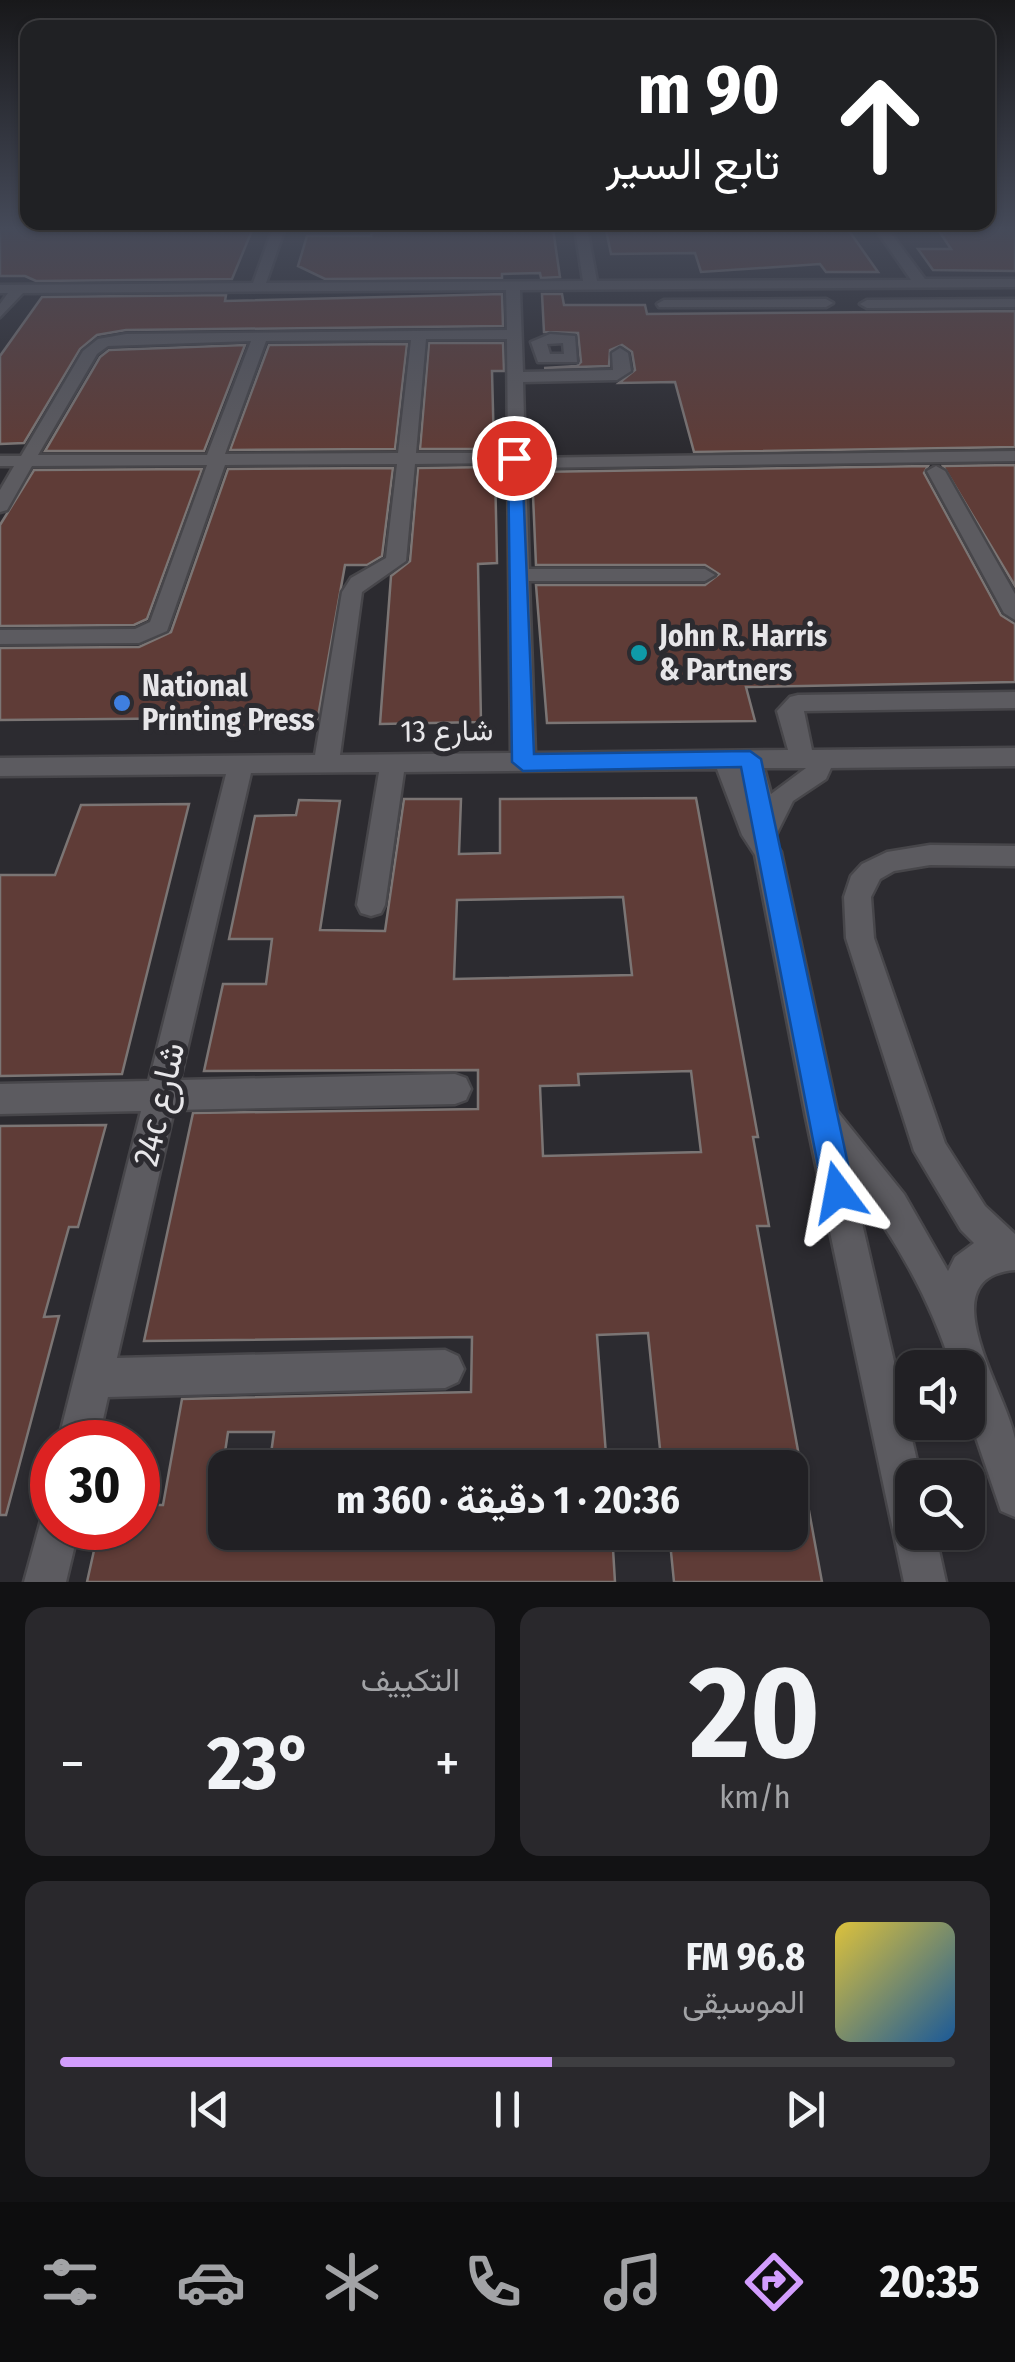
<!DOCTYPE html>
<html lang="ar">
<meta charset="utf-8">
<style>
body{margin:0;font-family:"Fira Sans Condensed",Vazirmatn,sans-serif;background:#29282c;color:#f1f3f6;direction:rtl;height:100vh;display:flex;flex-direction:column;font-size:38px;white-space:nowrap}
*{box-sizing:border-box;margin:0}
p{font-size:32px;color:#a2a3a6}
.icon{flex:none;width:55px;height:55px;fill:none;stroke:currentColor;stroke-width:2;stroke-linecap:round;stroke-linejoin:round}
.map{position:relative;height:1582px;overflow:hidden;direction:ltr}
.side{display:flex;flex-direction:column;gap:25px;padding:25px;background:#121214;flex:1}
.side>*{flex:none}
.guide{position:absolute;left:20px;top:20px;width:975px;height:210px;border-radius:20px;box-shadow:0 2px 8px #0004,0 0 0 2px #3e3e41;direction:rtl;background:#202124;color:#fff;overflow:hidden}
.tools{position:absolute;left:895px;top:1350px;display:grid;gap:20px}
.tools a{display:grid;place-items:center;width:90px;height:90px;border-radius:20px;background:#212024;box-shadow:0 2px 8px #0004,0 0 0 2px #3e3e41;font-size:50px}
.speed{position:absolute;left:30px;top:1420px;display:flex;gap:20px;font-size:50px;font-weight:700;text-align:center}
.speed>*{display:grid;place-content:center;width:130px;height:130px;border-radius:50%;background:#212024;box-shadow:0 2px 8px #0004,0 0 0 2px #3e3e41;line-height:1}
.speed .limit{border:15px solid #d22;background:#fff;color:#111}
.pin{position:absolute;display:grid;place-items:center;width:85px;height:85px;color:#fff;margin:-42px;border:5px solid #fff;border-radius:50%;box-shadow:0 2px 10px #0007}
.me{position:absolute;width:110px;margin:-55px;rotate:347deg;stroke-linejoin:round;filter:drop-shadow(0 0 8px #0008)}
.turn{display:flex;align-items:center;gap:35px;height:210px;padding:0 50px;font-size:45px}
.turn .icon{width:130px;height:130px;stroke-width:2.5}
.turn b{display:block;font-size:70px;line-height:85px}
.big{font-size:75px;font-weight:700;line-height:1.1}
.side .widget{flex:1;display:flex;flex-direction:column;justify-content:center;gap:15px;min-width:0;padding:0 35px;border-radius:20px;background:#29282c}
.side .dial{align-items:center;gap:0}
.dial b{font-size:130px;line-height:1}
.song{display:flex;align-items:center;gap:30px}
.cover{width:120px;height:120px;border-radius:15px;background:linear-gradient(135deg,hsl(50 70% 55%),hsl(210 70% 35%))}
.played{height:10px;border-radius:5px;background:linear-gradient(90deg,#d29dfd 55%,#3e3e41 55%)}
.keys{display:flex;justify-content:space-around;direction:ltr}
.heat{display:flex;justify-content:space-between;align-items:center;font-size:55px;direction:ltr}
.side .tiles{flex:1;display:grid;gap:25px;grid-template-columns:1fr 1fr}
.widget:last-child{grid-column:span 2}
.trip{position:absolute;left:208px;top:1450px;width:600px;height:100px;border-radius:20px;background:#212024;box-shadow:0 2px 8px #0004,0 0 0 2px #3e3e41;font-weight:700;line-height:100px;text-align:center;direction:rtl}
.dock{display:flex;height:160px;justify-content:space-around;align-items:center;background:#0d0d0e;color:#a2a3a6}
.dock .icon{width:70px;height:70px}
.dock .active{color:#d29dfd}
.dock b{font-size:45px;color:#f1f3f6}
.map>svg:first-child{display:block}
</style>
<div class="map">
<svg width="1015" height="1582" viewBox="0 0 1015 1582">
<rect width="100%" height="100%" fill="#2c2b30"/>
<path fill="#5f3c37" stroke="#7b7574" stroke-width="2.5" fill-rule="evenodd" d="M0,228H253L232,279L36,281L25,276H0Z
M432,228L553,229L560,277L541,278L540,273L502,274V278L325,279L298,266L307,236H371L372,232L431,231Z
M847,228L878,272H826L820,264L701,272L695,253L611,254L606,230Z
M937,228H1015V271L933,270L918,249H951Z
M502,294L503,326L126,330L97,335L80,349L24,443L0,444V356L42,297L226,295L225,301Z
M542,294H562L564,305H645L647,314L1015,311V447L694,452L675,382L619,383L635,370L632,352L622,345L610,350L609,366L544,368L577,366L581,362L578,333L544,332Z
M429,343H503L504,371H492L494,449H420Z
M407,344L395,449L230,450L269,345Z
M245,345L204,451H45L100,357L109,350Z
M1015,465V586L943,466Z
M928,466L924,473L1001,615L1015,624V682L746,687L755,721L547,723L536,585H705L719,574L705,565H536L532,472Z
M495,467L497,563L478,564L481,722L380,724L391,576L410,561L418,468Z
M393,468L382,556L367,565H345L316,728L215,730L218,718L0,720V648L139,647L171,632L228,469Z
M202,469L147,619L134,625L0,626V525L34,470Z
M696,798L758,1137H753L769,1226H757L822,1582H674L669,1532H790V1468H662L648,1333L597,1335L607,1468H269L274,1432H228L217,1506H225V1532H612L615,1582H87L99,1528H138V1505H163L182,1399L471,1392L472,1337L144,1341L193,1113L478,1109V1070L204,1071L223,984H266L272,939H229L255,816L296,815L299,800L340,801L320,930L385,931L404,799H461L459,854L500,853V799ZM623,897L632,975L454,979L457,900ZM691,1071L701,1152L543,1156L540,1086L579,1085L578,1074Z
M189,804L122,1074L0,1076V875H55L81,805Z
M106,1125L78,1227H69L44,1317L59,1316L6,1515H0V1126Z"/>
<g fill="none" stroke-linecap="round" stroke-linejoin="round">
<g stroke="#47464a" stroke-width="5">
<path id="minor" d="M273,228H285L266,283L583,281L575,228H587L597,281L911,280L875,228H887L925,279H1015V287L520,290L523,372L613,370L612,353L620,348L628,353L631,371L617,380L523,382L525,458L1015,451V461L526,468L529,569H705L715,575L705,581H529L535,753L788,750L777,711L790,697L798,695L1015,692V708L804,711L812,750L1015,748V766L831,768L826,779L793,801L776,835L771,837L781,852L837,1111L904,1194L948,1271L955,1257L974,1243L961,1230L914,1151L846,938L844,897L851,876L862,864L887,852L930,845L1015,846V866L930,865L894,871L880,879L871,897L874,938L945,1143L985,1206L1015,1234V1270C927,1277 1007,1392 1015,1439C1015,1464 1015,1492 1015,1517L1001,1511L968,1414V1368H952C931,1302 896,1238 853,1184L921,1478H912V1532H935L946,1582H904L806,1118L755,855L742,835L717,769L404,772L385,905L381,913L371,916L361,913L357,905L379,772L251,773L180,1080L455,1074L466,1078L471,1089L466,1100L455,1104L174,1110L117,1358L445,1350L458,1356L464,1369L458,1382L445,1388L108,1397L98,1442H58L141,1111L0,1114V1084L149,1081L226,774L0,776V758L315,755L342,592L351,578L386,558L397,464L225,465L167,631L139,643L0,644V630L135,629L150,622L207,465L32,466L7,510L0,512V490L14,466H0V456H21L83,351L98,339L126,334L507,330L506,290L23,293L0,317V304L8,293H0V285L253,283ZM426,339H507L508,453H416ZM411,340L398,453L225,454L266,341ZM251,341L207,455H38L97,354L108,346ZM504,463L508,467L511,753L340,755L362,592L406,561L415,464ZM764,768H806L771,794Z
M1015,299V307L867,308L860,304L867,300Z
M664,300L826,299L833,303L826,307H659L657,304Z
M550,334L575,336L577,362H538L531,342ZM563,343L564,354H550L547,344Z
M936,466L945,471L1015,594V620L1004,613L927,471Z
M52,1510V1528H79L66,1582H24L43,1513Z"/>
</g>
<use href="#minor" fill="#5c5b60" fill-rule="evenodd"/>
</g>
<linearGradient id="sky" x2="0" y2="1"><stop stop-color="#18181a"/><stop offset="0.51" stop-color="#454a59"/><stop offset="1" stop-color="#454a59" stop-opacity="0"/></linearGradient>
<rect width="1015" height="449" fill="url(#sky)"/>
<path fill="#1a73e8" stroke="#114b97" stroke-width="2.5" d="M508,454L522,458L534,754L750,751L761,759L854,1192L849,1203L838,1208L827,1203L823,1192L741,767L523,771L512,762Z"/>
<circle fill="#0f9aa8" stroke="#2c2b30" stroke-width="4" cx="639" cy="653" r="10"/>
<circle fill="#3f7fe0" stroke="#2c2b30" stroke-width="4" cx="122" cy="703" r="10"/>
<g text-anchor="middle" stroke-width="10" stroke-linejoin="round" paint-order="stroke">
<g font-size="30" font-weight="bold" fill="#e7e6e9" stroke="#2c2b30" text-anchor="start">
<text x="659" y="646">John R. Harris<tspan x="659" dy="34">&amp; Partners</tspan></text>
<text x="142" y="696">National<tspan x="142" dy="34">Printing Press</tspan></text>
</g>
<g font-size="30" fill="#e7e6e9" stroke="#2c2b30">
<text transform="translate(447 731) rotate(-1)" y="10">شارع 13</text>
</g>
<g font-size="35" fill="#e7e6e9" stroke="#2c2b30">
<text transform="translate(159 1104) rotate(-77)" y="12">24c شارع</text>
</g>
</g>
</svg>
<div class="tools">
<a><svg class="icon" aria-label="sound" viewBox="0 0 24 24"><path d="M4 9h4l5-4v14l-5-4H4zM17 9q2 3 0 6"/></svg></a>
<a><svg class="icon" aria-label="search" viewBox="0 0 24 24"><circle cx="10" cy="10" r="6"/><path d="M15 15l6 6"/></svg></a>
</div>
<div class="speed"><div class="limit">30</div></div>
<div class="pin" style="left:514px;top:458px;background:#d93025"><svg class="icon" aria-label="arrive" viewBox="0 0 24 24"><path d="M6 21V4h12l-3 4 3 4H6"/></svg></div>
<svg class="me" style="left:838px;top:1192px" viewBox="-20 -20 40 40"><path d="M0-17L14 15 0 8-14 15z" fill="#1a73e8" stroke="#fff" stroke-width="4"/></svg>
<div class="trip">20:36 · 1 دقيقة · 360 m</div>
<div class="guide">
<div class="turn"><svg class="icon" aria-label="ahead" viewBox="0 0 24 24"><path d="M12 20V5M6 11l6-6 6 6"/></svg><div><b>90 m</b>تابع السير</div></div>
</div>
</div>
<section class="side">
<div class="tiles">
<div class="widget dial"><b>20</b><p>km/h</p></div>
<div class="widget"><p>التكييف</p>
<div class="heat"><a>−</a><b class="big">23°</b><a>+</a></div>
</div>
<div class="widget">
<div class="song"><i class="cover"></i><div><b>96.8 FM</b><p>الموسيقى</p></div></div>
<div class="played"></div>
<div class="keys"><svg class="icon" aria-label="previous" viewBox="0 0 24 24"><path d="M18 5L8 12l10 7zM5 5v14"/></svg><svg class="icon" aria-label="pause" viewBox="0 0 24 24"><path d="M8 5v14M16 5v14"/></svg><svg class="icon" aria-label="next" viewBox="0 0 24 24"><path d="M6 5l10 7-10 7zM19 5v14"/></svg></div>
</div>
</div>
</section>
<nav class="dock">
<b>20:35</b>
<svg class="icon active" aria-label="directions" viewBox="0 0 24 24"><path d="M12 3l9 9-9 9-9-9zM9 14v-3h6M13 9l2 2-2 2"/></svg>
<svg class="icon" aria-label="music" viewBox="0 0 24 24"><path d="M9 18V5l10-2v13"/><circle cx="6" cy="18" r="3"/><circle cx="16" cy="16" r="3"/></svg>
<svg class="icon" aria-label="phone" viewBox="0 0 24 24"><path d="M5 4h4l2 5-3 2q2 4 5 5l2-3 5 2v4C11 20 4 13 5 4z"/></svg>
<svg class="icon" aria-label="climate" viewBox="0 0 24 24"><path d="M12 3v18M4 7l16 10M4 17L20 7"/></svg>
<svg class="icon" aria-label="car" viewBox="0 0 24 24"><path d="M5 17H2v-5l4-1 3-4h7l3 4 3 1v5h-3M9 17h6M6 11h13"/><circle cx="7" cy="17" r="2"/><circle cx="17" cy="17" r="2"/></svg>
<svg class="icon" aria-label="filters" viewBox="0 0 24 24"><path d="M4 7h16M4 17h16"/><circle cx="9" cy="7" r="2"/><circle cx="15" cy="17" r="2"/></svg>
</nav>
